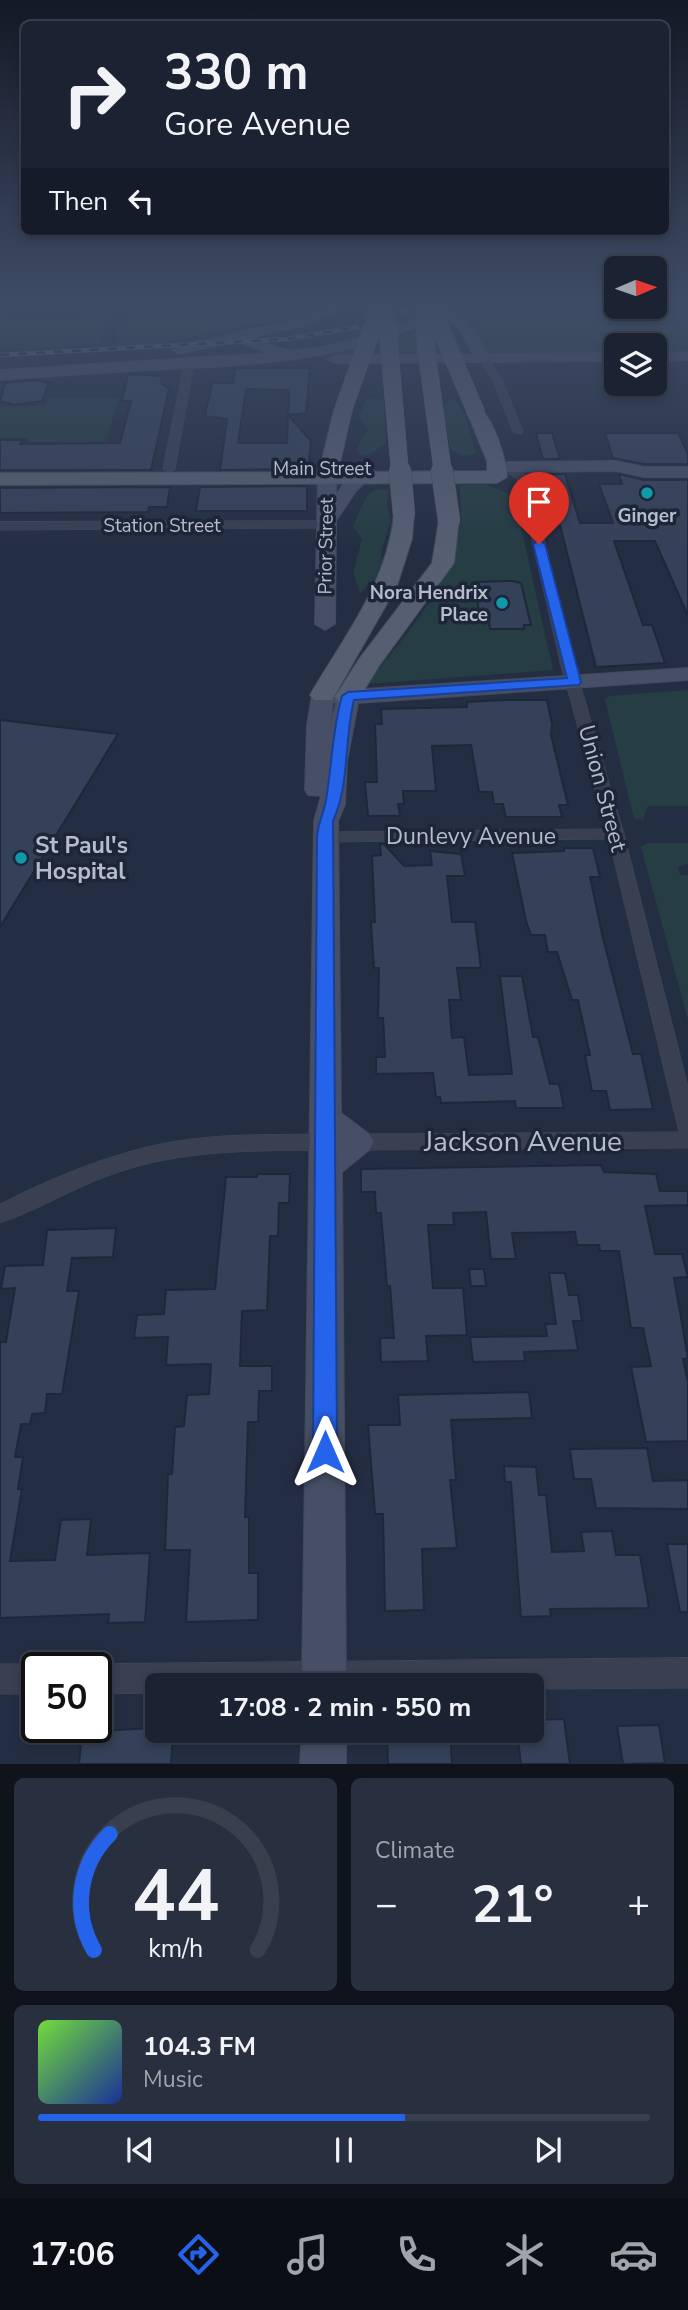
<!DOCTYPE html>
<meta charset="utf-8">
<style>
body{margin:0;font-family:"Nunito Sans",sans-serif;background:#282f3e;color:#f1f3f6;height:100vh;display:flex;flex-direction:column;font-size:26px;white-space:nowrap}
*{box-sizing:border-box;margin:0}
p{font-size:23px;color:#a0a4ac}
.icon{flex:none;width:38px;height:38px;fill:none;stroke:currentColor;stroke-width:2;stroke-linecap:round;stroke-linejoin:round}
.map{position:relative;height:1764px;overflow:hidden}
.drawer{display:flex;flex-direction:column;gap:14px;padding:14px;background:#0f131c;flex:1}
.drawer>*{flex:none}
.guide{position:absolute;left:21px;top:21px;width:648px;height:214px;border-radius:10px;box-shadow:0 4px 10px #0003,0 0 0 2px #393f4d;background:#1b2232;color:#f1f3f6;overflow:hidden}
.needle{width:46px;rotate:88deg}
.controls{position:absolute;left:604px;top:256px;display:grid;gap:14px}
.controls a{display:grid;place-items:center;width:63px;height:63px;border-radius:10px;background:#1b2232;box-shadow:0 4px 10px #0003,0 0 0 2px #393f4d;font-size:35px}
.speed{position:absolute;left:21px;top:1652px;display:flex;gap:14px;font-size:35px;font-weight:700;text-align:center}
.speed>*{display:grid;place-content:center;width:91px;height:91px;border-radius:50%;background:#1b2232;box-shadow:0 4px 10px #0003,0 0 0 2px #393f4d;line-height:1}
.speed .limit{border:4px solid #111;border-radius:10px;background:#fff;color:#111}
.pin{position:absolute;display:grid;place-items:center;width:60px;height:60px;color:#fff;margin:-72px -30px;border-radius:50% 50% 50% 0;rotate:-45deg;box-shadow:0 0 7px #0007}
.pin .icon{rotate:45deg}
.me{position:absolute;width:77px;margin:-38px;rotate:0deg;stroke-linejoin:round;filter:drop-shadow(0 0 5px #0008)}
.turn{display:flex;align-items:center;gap:24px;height:147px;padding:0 28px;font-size:32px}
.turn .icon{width:91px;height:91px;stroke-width:2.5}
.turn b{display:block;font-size:49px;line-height:60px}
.then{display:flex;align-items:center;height:66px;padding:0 28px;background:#0003;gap:14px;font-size:26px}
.big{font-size:52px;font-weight:700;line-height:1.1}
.drawer .tile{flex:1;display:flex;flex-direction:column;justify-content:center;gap:10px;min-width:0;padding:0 24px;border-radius:10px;background:#282f3e}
.drawer .dial{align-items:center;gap:0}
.dial svg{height:182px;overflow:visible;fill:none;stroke:#393f4d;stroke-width:7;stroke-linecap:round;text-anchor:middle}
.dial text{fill:#f1f3f6;stroke:none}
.song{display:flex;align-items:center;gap:21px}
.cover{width:84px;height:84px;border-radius:10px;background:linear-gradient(135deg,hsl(100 70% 55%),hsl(230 70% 35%))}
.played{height:7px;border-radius:4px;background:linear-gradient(90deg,#2563eb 60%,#393f4d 60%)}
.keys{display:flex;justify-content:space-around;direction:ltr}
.heat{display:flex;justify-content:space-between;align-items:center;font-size:38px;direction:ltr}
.drawer .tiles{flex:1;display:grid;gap:14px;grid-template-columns:1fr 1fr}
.tile:last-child{grid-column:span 2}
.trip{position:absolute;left:145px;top:1673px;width:399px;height:70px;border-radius:10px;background:#1b2232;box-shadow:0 4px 10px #0003,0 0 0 2px #393f4d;font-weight:700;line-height:70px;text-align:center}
.menu{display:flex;height:112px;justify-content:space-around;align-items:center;background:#0b0e14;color:#a0a4ac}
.menu .icon{width:49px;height:49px}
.menu .selected{color:#2563eb}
.menu b{font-size:32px;color:#f1f3f6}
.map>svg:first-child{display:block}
</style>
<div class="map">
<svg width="688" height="1764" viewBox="0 0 688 1764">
<rect width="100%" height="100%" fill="#242e43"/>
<path fill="#263d44" d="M137,303H329L279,320L117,351L119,323L131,319Z
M472,303H616V306L688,303V352H655L654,345H616V353H492L486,351L469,318Z
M0,307L17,308L13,319L109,312L100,344L0,350Z
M446,318L464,352L325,353C366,344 410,338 446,318Z
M50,397H119L106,442H28V438H0V406H44Z
M376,398L384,401L386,443L368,456L358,454V445L368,429L359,417L366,400Z
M454,399L465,414L476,454L464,456L450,450L444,407L446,403Z
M459,485H487L514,496L553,670L367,684C413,624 473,566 459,485Z
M389,489L387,505L391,519L381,552L382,563L375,579L360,593L353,572L362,539L353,526L366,497L374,490Z
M688,690V806H648L643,820L634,818L605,700L609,696Z
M647,843H688V864L678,867L680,875H688V1020L641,847Z"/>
<path fill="#152342" d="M0,303H114C99,324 25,316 0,315Z"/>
<path fill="#354159" stroke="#1f273a" stroke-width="2" d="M235,368H310L306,413L288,415L289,390L246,389L238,443H287L288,415L311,441L308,469L220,470L227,419L205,416L212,383H233Z
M128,374L161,376L162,384L169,389L151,470H0V440H22L20,444L120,443L131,401H122Z
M37,380L49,383L42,401L14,405L0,401L5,383Z
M536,433H552L560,459H543Z
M605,433H678L688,454V464H644L613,458Z
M547,474H565L580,523H613L599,484H622L619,474L644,480H688V616L655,541H614L643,625H652L665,663L596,667Z
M307,486V511H196L200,487Z
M170,487L167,507H149L148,512L0,513V488Z
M512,581L521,583L531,625H524V629H490L489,622H481L474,582Z
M505,700H547L552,724L551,735L568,805H559L562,817H506L503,804H494L492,792H479L471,745L432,746L436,791H403L404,804H398L400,816H368L365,782H377L375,724H382L381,709L467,707V702Z
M0,720L118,734L0,927Z
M380,844H384L404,866L432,865L430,851L461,854L465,876H447L452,922H475L481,968H457L461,1000H449L452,1038L464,1037L469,1075L512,1074L500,976H522L533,1037H538L550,1084H559L564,1108H516L515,1101L441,1103L440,1097H436L433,1073L376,1074V1057H385L383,1018H378L379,968H374L371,922H375L372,856L381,855Z
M564,848H593L600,877H590L603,938L633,1054H641L653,1109L610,1110L606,1091H592L585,1055H590L578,1000H572L557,952H548L545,935H531L526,921L512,853L564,851Z
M601,1165L604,1172L656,1174L660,1191H688V1205L645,1206L655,1254H682L688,1277L674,1278L688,1358L683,1359L688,1382V1441L646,1442L631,1367L651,1366L643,1328H631L619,1251H600L599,1245H577L575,1232L512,1233L516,1259H491L486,1212L453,1213L454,1225H428L433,1288H463L467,1335L426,1336L428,1361L381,1362L380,1338H394L390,1286H387L381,1213H376L375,1192H361V1169Z
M257,1174H290L289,1203H279L278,1236H270L267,1310L242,1311L240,1366H272V1391H259L258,1422H248L245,1517H249V1573H258V1620L186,1622L190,1550H165L168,1474H172L175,1427L184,1426L187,1395L209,1394L211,1364L166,1365L168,1337L134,1338L137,1315L164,1314L166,1290L215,1289L226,1177H257Z
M116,1228L113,1257L72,1258L67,1291H79L62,1394H47L45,1413L32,1414L30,1424H21L15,1457H23L18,1489H22L10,1561L55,1560L61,1520L91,1519L87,1555L150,1553L145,1622L108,1623L109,1614L0,1618V1342H6L15,1288L1,1289L5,1266L43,1265L47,1230Z
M469,1269H484L486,1286H471Z
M549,1273H565L569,1295H578L582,1321H573L578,1350L524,1352L525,1361L473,1362L470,1337L547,1336L545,1324H556Z
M529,1392L532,1418L451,1420L456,1480H450L457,1548L422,1549L424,1610L385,1611L383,1514H375L368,1425H400L398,1395Z
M647,1448L653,1481L688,1480V1509L596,1508L591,1479H574L570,1449Z
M504,1466L536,1467L539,1495H546L552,1552L584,1551L581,1532L612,1531L616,1555H640L649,1608L550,1609L551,1616L521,1617L511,1482H505Z
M667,1544H688V1612H680Z
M564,1719L570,1764H521L517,1731H532V1720Z
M659,1725L665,1763L623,1764L617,1726Z
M152,1728L151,1737L173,1736L171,1764H79L82,1732Z
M450,1735L452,1764H388L387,1737Z"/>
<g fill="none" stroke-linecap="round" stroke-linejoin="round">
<g stroke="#42495c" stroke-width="1">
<path id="street" d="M480,356H486L502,379L523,432L522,434L513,432L492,379L478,358Z
M189,360L194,363L175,469L169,472L163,469L184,363Z
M493,459C507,457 525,472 531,484L575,666L624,834L688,1087V1148L358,1150L350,1148L347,1142L350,1136L358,1134L679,1132L609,839L325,842L317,837L325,832L606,829L561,666L519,484L517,479L493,463Z
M328,521L330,524L324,528L0,530V522Z
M326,1134L334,1136L337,1142L334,1148L326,1150C254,1151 182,1149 113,1174C74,1187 39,1210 0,1223V1204C54,1177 111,1153 171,1142C222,1133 274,1135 326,1134Z
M688,1658V1688L532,1689V1685H158V1693L96,1694V1668H88L96,1664Z
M0,1664H37L45,1668H37V1694H0Z"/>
</g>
<g stroke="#42495c" stroke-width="2">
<path id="secondary" d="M336,303H355L307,325L253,337C264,341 278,349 288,350C315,353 388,330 414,319C431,311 439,303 458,303L451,309L467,320L488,354L616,353V361L335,363L328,359L335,355L473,354L457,326L442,314C355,363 246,365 150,370C100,373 50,376 0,380V370L268,353L237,341L179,354L172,350L179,346L298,319Z
M688,352V360L654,361V353Z
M616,461L644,467H688V477H644L616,471L497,472L488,467L497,462Z
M327,472L336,477V495L344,483L362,472L371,477L356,491L336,521L335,624L325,630L315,624L318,477Z
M688,668V680L358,703L347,761L345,804L338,821L341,1113L369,1134L374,1142L369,1150L342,1172L346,1685H302L314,821L321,796L308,795L305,790L307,726L312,695L323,688L348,690ZM333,702L336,703L329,732Z
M302,1731H346V1764H300Z"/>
</g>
<g stroke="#42495c" stroke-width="2">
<path id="primary" d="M343,405L352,410L338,472L487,471V461L467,412L476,407C492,411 507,461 507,477L497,483L0,485V473L319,472L334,410Z
M404,508L414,514L412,539L397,586L332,700H314L310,695C344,636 387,584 394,514Z
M449,514L459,520L454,563L379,666L357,702H339L335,697L359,659L432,563L439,520Z"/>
</g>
<use href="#street" fill="#384052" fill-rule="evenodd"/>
<use href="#secondary" fill="#464f66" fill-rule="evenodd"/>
<use href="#primary" fill="#565f72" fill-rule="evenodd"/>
<g stroke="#5a647a" stroke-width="4.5">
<path id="rail" d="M0,355L287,339L363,326L428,303"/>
</g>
<use href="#rail" stroke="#1d2538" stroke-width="2.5" stroke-dasharray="9" stroke-linecap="butt"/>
<g stroke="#42495c" stroke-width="18" stroke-linecap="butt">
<path id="primary-bridge-far1" d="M424,303L426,348L443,473
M381,304L386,309L400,473
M432,309L476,412
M343,410L381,304"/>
</g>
<g stroke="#42495c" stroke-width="23" stroke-linecap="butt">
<path id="primary-bridge" d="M400,471L404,514
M442,471L449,520"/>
</g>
<use href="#primary-bridge-far1" stroke="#565f72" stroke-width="18"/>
<use href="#primary-bridge" stroke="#565f72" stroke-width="22"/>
</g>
<linearGradient id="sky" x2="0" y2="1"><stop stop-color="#141925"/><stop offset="0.55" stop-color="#3f4c66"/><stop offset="1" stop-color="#3f4c66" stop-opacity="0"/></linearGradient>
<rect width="688" height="550" fill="url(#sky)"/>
<path fill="#2563eb" stroke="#184099" stroke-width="2" d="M539,540L545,544L581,682L579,685L354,700C344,739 350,784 333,821L337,1452L333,1460L325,1463L317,1460L313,1452L317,837C318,822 324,813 326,800C332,765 332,731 342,696L348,692L567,678L533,544Z"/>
<g fill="#0f9aa8" stroke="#1d2538" stroke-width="2.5">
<circle cx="647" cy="493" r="7"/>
<circle cx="502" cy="603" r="7"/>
<circle cx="21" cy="858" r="7"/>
</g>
<g text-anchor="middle" stroke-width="7" stroke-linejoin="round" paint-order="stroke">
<g font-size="19" fill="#b5bccc" stroke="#1d2538">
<text x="322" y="475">Main Street</text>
<text x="162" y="532">Station Street</text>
<text transform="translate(325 546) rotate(-89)" y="7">Prior Street</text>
</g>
<g font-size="19" font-weight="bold" fill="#b5bccc" stroke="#1d2538">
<text x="647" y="522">Ginger</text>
<text x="488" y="599" text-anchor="end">Nora Hendrix<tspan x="488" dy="22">Place</tspan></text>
</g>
<g font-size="23" fill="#b5bccc" stroke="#1d2538">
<text transform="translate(603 788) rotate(75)" y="8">Union Street</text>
<text x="471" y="844">Dunlevy Avenue</text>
</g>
<g font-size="23" font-weight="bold" fill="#b5bccc" stroke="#1d2538" text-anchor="start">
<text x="35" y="853">St Paul's<tspan x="35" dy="26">Hospital</tspan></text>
</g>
<g font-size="28" fill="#b5bccc" stroke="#1d2538">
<text x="523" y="1151">Jackson Avenue</text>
</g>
</g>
</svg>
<div class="controls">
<a><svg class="needle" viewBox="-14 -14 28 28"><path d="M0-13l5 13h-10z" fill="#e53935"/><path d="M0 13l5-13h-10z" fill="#a0a4ac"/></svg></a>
<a><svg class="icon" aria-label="layers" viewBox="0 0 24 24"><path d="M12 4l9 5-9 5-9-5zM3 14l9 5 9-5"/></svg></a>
</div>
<div class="speed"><div class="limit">50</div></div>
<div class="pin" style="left:539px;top:544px;background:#d93025"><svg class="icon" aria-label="arrive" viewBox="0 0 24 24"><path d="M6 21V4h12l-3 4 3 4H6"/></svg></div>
<svg class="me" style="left:325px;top:1452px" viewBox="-20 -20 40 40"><path d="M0-17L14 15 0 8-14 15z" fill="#2563eb" stroke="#fff" stroke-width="4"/></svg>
<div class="trip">17:08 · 2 min · 550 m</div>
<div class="guide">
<div class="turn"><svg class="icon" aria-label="right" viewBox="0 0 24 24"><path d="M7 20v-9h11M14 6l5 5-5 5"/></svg><div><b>330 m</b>Gore Avenue</div></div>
<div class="then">Then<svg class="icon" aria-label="left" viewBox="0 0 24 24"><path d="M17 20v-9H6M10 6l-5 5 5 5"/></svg></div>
</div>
</div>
<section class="drawer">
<div class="tiles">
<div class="tile dial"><svg viewBox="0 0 100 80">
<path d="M14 69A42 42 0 1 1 86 69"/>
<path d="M14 69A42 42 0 0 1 21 18" stroke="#2563eb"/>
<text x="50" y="56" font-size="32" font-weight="700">44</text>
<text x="50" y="72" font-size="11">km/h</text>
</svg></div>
<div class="tile"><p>Climate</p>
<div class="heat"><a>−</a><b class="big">21°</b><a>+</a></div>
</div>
<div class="tile">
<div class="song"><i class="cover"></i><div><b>104.3 FM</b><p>Music</p></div></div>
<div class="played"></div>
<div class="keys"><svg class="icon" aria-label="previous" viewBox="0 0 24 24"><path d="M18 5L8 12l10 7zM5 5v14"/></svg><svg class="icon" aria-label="pause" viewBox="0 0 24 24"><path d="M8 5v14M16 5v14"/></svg><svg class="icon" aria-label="next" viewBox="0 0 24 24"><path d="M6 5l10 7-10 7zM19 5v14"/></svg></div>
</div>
</div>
</section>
<nav class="menu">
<b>17:06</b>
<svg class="icon selected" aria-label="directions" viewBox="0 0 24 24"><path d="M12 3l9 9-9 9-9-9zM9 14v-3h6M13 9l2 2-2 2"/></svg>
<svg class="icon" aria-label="music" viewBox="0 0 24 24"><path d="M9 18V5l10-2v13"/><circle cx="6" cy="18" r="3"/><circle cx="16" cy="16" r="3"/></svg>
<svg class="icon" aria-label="phone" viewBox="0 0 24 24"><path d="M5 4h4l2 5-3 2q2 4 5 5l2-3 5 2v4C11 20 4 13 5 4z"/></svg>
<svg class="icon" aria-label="climate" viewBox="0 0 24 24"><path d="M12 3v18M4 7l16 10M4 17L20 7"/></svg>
<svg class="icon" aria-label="car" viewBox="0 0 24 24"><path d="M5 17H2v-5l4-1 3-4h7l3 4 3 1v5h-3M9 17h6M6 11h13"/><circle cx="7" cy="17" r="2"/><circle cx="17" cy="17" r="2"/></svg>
</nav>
